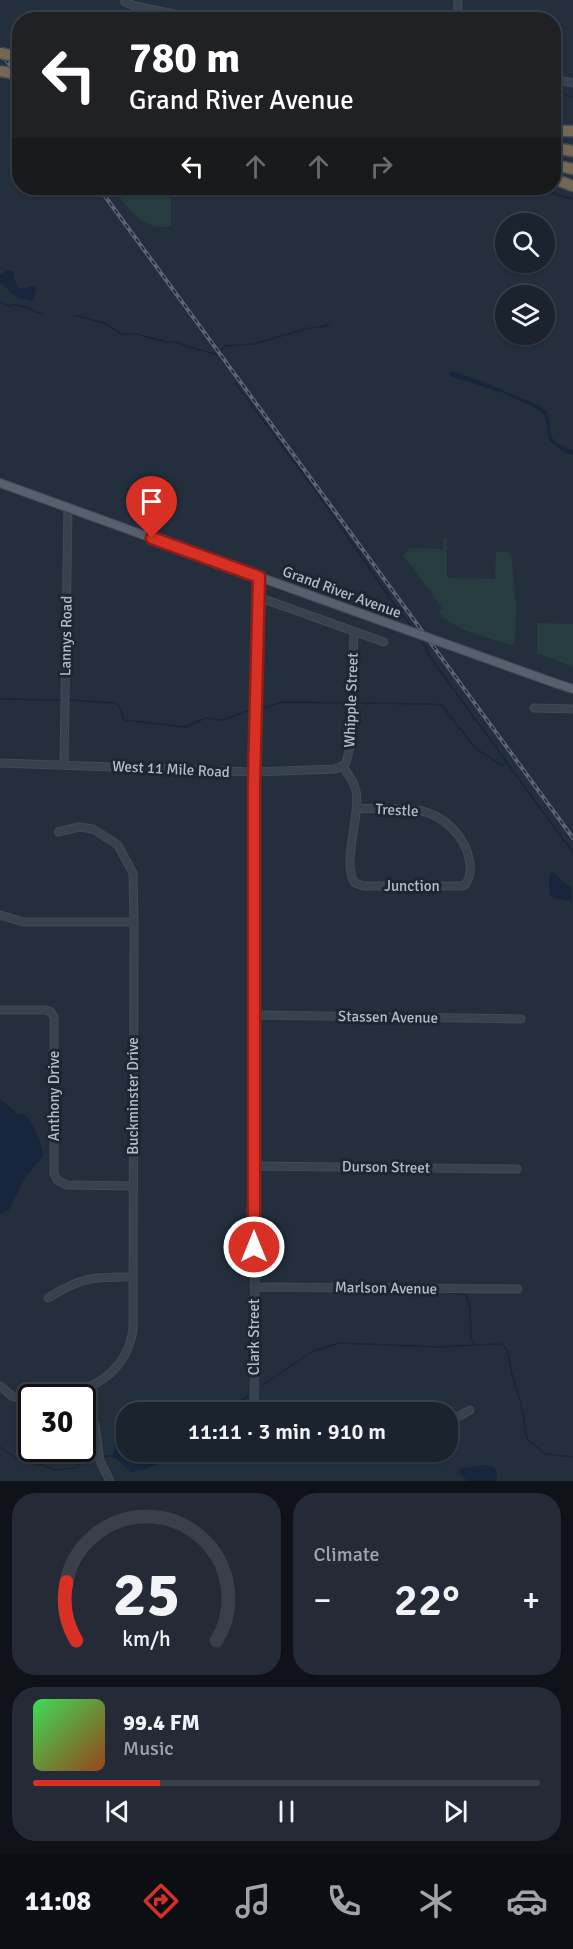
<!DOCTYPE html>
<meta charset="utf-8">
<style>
body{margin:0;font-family:Signika,sans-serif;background:#242b36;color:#f1f3f6;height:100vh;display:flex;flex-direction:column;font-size:22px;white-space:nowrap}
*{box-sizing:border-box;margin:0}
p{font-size:20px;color:#a0a4aa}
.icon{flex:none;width:33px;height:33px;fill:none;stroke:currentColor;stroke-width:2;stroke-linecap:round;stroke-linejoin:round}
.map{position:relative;height:1481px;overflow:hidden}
.sheet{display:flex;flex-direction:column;gap:12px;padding:12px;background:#0f1319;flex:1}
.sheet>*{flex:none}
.hud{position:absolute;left:12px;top:12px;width:549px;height:183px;border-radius:24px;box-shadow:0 2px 4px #0004,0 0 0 2px #39404a;background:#202124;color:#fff;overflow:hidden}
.buttons{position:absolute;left:495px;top:213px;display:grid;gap:12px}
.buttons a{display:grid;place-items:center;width:60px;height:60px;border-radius:50%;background:#1b232e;box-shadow:0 2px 4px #0004,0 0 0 2px #39404a;font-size:30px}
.speed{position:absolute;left:18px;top:1384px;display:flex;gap:12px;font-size:30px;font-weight:700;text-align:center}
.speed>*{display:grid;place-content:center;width:78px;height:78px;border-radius:50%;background:#1b232e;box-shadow:0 2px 4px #0004,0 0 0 2px #39404a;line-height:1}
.speed .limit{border:3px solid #111;border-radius:9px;background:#fff;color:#111}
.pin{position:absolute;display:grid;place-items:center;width:51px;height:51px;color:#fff;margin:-62px -26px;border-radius:50% 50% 50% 0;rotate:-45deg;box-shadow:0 0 6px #0007}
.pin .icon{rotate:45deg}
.me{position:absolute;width:66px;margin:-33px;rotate:0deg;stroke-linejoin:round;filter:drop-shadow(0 0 4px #0008)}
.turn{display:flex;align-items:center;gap:21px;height:126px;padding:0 18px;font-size:27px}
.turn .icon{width:78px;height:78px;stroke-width:2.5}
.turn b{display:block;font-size:42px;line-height:51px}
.lanes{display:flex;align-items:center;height:57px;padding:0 18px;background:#0003;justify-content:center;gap:30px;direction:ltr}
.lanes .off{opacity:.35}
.big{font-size:45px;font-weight:600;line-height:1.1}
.sheet .card{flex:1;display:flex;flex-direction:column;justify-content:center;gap:9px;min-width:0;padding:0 21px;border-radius:24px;background:#242b36}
.sheet .dial{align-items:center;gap:0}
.dial svg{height:156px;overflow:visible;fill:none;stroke:#39404a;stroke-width:7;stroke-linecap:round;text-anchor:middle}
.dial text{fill:#f1f3f6;stroke:none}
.song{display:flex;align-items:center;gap:18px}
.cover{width:72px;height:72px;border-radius:9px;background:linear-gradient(135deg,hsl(130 70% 55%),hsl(20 70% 35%))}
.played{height:6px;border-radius:3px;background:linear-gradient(90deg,#d93025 25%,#39404a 25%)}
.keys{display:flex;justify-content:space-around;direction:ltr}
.heat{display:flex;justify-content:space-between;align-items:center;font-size:33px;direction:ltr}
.sheet .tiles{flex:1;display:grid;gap:12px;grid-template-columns:1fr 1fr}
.card:last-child{grid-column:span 2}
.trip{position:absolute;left:116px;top:1402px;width:342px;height:60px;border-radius:24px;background:#1b232e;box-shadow:0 2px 4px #0004,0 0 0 2px #39404a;font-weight:600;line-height:60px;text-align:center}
.menu{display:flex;height:96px;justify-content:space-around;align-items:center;background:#0b0e12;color:#a0a4aa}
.menu .icon{width:42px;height:42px}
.menu .on{color:#d93025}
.menu b{font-size:27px;color:#f1f3f6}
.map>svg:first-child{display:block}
</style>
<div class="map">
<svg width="573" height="1481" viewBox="0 0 573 1481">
<rect width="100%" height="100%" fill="#242f3e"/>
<path fill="#263c3f" d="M113,188H171V226C142,232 128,208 113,188Z
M444,538H447V578L495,579L496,552H507L511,554L516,605L515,643L510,645C487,637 456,631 439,613L442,608L403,555L410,548L443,549Z
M537,623L573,624V667L537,653Z"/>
<path fill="#17263c" d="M8,270L13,271C17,287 14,292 34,286L36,288L33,301C22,300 9,294 3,284H0V275Z
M451,371L478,380L538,405L547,412C553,435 544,440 573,450V455L563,452L549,440L546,419L540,410L501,392L449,376Z
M552,871L571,888L572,901L555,898L549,895V876Z
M0,1099L18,1114H24C34,1123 42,1143 43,1156L24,1180L9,1210L0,1214Z
M126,1425V1452H158L157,1464L145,1470L131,1472L113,1456C115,1444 114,1431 126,1425Z
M483,1465L492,1466L497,1471L496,1481H467L460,1473V1469Z"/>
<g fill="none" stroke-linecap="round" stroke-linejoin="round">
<path stroke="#17263c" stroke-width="1.5" d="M565,93V95L573,97
M532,188L573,199
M0,302L9,306C21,302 33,312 43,314
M74,315L104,323L122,334H136L166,342H177L186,346L215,354L225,346L254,344L305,329L329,325
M236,384L315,490L399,611L413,628
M421,639L430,657L573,853
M0,699L60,700
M70,700L116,703C122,707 120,716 125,720L185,727L206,718L223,720L248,711
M354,703L433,704L442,706L475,748L501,765L508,762
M259,709L283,702L348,703
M450,1293L466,1295L470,1308L471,1339L474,1344
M263,1385L311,1352L339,1343L438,1347L499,1344L504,1346L508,1353L511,1371L521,1403L527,1439L545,1454L573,1457
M220,1413L248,1396
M0,1447L19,1460L36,1463L56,1470L75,1468L88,1457L97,1456
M101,1456H115"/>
<g stroke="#414a57" stroke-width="9">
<path id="minor" d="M125,0V2L135,6L203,20
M457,20L458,0
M554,79L573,83
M258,597L384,642
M534,708L573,709
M0,763L254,772L335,769L342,766
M64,765L68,507
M342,766C348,774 354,781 356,791C361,815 341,865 355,883L364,886H460L465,885C472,875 471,865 468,854C462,834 443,816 422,811C402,806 378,810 357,808
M342,766L346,763L350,747L354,631
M58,832L79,827L93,829L118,845L133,873L134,922L133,1330C126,1371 101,1382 66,1398
M0,915L24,922H134
M0,1010H46L51,1012L54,1017V1173L57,1180L67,1185L133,1186
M255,1015L521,1019
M254,1166L517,1169
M254,1287L518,1289
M48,1298C83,1276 93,1277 133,1277
M0,1386L12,1396L32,1402
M82,1399L95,1425L100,1461L110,1481
M254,1413C258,1134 247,855 259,577
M447,1419L456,1418L470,1410
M254,1454V1452"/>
</g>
<g stroke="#414a57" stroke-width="10">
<path id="major" d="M0,483L315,597
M552,682L573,689"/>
</g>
<g stroke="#434c59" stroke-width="13">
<path id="highway" d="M554,131H573
M554,148L573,151
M554,165L573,169
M554,179L573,186"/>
</g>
<use href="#minor" stroke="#38414e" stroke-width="7"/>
<use href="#major" stroke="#56606e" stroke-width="8"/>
<use href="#highway" stroke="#746855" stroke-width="10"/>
<g stroke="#5a6575" stroke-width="4">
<path id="rail" d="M0,52L20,79
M99,188L573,838"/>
</g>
<use href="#rail" stroke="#1d2633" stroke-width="1.5" stroke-dasharray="4.5" stroke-linecap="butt"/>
<g stroke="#414a57" stroke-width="10" stroke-linecap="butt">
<path id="major-bridge" d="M315,597L552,682"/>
</g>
<g stroke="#434c59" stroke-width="13" stroke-linecap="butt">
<path id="highway-bridge" d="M0,53L20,57
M0,71L20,75"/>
</g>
<use href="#major-bridge" stroke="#56606e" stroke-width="8"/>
<use href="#highway-bridge" stroke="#746855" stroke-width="10"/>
</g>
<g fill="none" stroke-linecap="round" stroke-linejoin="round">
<g stroke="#8d1f18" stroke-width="15">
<path id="route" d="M152,538L259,577L254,783V1247"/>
</g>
<use href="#route" stroke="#d93025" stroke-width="10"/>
</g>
<g text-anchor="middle" stroke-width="6" stroke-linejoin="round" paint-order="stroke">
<g font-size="15" fill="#b4bcc9" stroke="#1d2633">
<text transform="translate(342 592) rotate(20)" y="5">Grand River Avenue</text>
<text transform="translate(66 636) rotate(-89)" y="5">Lannys Road</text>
<text transform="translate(351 700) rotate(-88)" y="5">Whipple Street</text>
<text transform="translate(171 769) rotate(3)" y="5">West 11 Mile Road</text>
<text transform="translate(397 810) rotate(3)" y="5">Trestle</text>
<text x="412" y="891">Junction</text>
<text transform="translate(388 1017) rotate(1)" y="5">Stassen Avenue</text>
<text transform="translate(54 1096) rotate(-90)" y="5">Anthony Drive</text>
<text transform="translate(133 1096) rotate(-90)" y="5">Buckminster Drive</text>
<text transform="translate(386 1167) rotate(1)" y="5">Durson Street</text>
<text transform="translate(386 1288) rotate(1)" y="5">Marlson Avenue</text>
<text transform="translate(254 1337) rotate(-90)" y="5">Clark Street</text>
</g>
</g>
</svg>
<div class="buttons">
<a><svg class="icon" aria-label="search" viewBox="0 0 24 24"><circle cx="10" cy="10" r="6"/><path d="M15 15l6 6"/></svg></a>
<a><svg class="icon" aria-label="layers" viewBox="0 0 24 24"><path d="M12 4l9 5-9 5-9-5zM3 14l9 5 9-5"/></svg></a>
</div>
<div class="speed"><div class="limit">30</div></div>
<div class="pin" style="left:152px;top:538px;background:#d93025"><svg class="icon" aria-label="arrive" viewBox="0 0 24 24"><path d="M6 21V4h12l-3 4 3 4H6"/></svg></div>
<svg class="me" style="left:254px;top:1247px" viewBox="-20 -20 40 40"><circle r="17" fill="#d93025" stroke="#fff" stroke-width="3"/><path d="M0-11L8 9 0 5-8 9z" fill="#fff"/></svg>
<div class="trip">11:11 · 3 min · 910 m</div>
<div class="hud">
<div class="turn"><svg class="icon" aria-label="left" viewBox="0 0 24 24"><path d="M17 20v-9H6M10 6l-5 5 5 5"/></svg><div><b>780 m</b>Grand River Avenue</div></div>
<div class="lanes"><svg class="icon" aria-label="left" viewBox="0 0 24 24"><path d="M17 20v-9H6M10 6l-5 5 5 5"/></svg><svg class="icon off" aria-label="ahead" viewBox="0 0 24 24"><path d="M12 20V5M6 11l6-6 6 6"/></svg><svg class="icon off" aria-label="ahead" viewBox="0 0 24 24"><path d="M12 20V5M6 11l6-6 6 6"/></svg><svg class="icon off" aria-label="right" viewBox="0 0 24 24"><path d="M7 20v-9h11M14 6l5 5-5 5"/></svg></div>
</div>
</div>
<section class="sheet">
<div class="tiles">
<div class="card dial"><svg viewBox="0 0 100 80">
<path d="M14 69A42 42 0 1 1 86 69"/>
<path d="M14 69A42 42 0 0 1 9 39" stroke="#d93025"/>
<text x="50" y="56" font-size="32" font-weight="700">25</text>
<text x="50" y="72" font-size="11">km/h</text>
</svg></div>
<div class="card"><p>Climate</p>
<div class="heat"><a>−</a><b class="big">22°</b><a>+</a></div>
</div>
<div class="card">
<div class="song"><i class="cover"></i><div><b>99.4 FM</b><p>Music</p></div></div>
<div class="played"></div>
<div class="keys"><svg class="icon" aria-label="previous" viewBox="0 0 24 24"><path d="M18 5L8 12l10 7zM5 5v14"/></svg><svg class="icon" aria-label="pause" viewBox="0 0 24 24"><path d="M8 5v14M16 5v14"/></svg><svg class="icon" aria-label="next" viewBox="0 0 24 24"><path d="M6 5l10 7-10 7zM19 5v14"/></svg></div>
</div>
</div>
</section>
<nav class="menu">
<b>11:08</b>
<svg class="icon on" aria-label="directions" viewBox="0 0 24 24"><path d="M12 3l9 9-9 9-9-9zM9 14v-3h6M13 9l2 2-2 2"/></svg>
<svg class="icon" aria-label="music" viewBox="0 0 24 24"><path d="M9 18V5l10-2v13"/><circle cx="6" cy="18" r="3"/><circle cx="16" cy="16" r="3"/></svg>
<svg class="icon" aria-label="phone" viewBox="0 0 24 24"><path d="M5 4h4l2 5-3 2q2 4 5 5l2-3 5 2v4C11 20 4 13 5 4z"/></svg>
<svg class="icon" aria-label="climate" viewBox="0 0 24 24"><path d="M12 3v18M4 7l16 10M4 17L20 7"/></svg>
<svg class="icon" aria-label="car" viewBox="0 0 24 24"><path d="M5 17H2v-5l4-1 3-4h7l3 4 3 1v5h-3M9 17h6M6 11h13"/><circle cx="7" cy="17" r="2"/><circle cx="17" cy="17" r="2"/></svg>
</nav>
